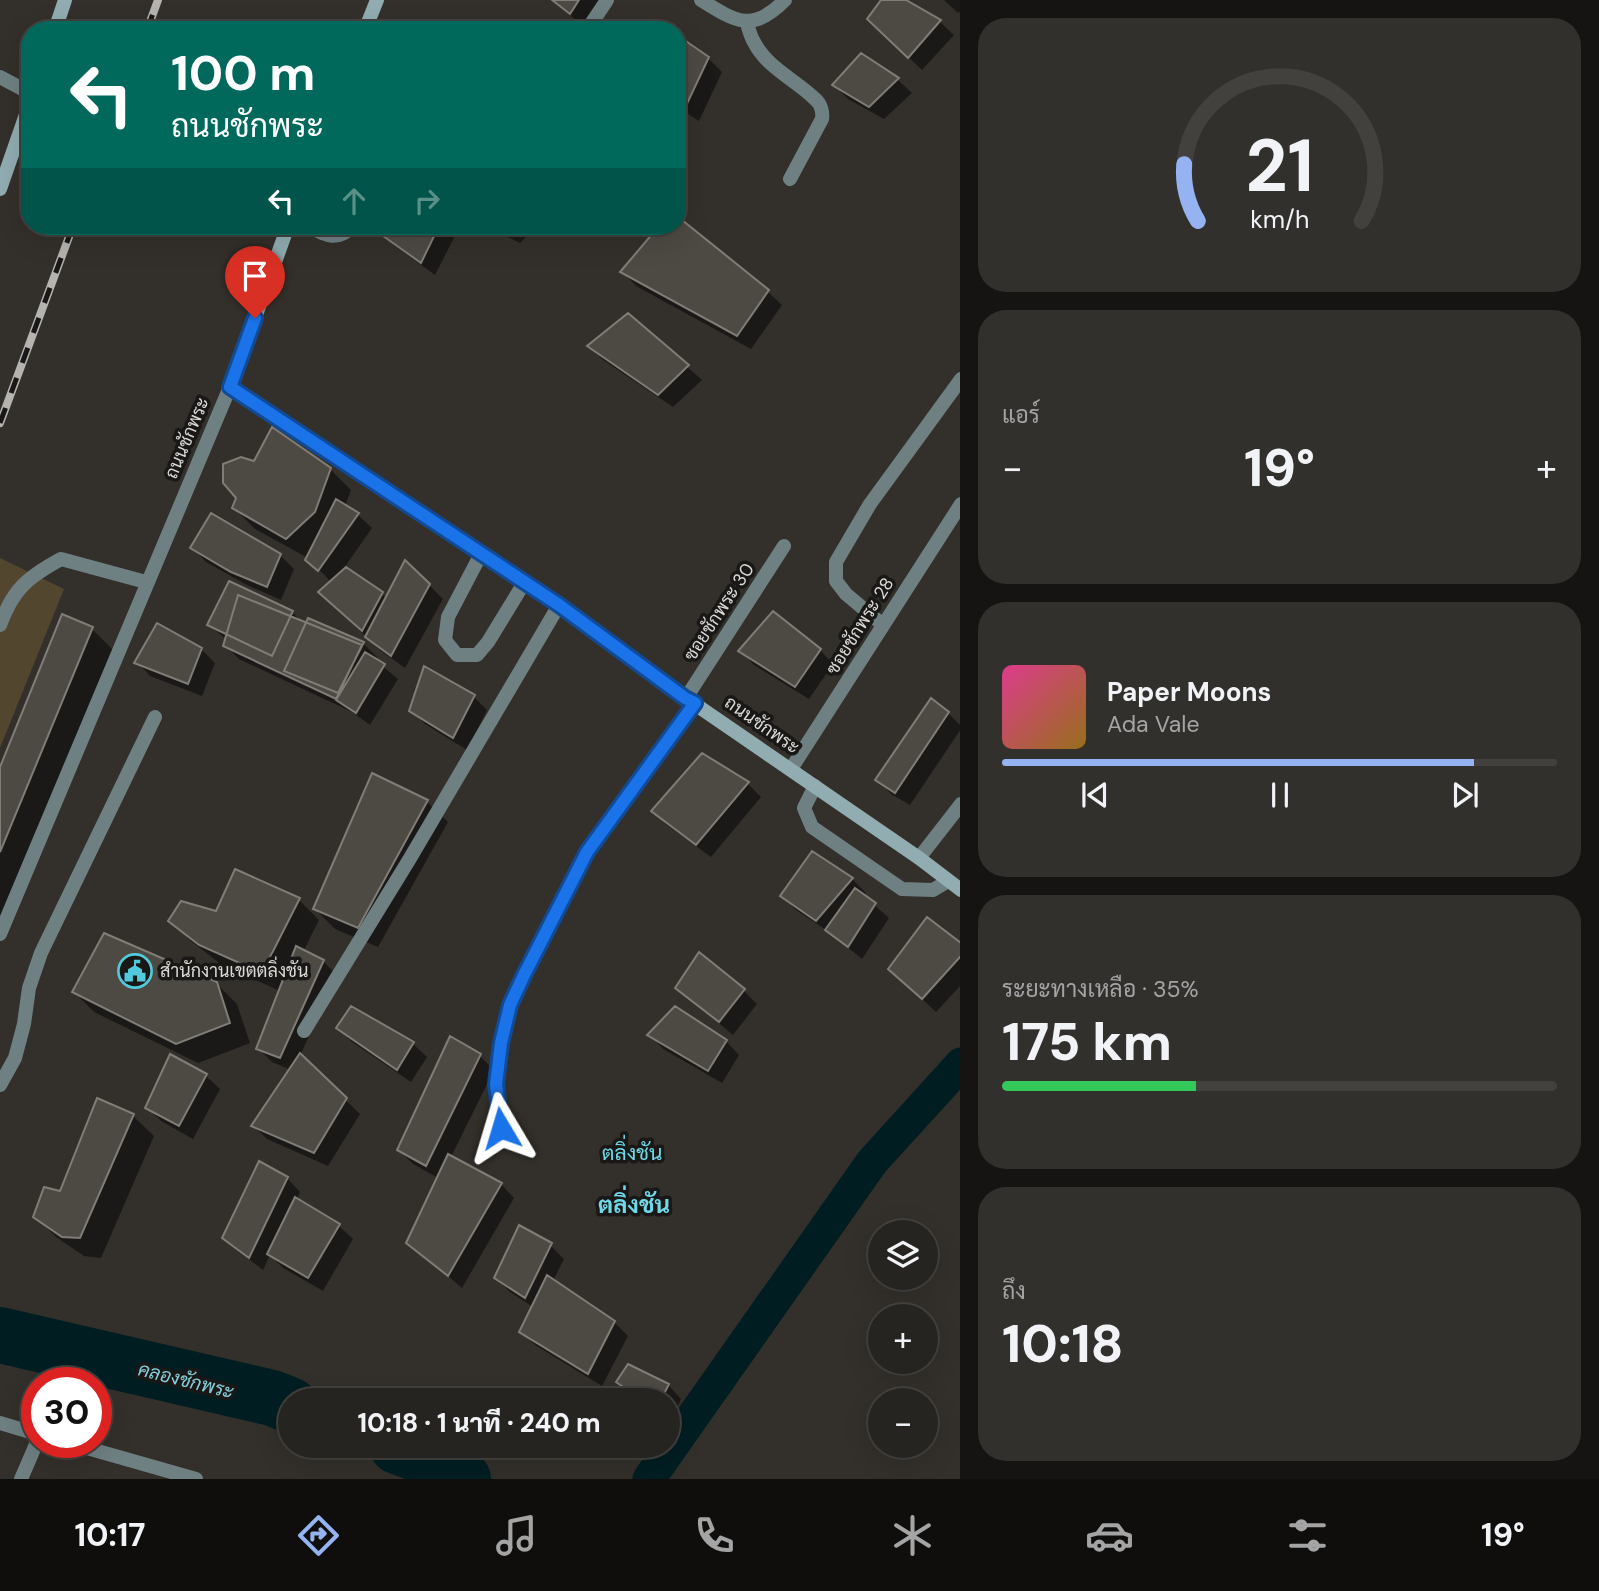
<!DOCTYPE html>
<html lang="th">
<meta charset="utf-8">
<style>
body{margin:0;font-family:"DM Sans",Sarabun,sans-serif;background:#32302d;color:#f1f3f6;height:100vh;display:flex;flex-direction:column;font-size:26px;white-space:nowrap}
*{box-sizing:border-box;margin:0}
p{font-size:23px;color:#a4a4a5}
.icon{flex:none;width:38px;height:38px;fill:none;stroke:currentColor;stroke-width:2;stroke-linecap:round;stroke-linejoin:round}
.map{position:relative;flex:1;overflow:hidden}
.drawer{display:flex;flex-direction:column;gap:18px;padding:18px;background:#151412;width:639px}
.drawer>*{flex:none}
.banner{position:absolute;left:21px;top:21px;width:665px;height:214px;border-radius:28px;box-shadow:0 7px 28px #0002,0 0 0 2px #42413e;background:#00695c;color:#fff;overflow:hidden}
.tools{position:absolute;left:868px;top:1220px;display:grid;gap:14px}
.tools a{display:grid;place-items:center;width:70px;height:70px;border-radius:50%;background:#262420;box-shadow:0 7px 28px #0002,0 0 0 2px #42413e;font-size:35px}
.speed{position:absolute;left:21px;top:1367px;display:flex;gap:14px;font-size:35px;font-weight:700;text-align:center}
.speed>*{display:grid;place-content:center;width:91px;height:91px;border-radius:50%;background:#262420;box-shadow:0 7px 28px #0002,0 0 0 2px #42413e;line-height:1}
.speed .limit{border:10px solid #d22;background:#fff;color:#111}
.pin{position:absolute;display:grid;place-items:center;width:60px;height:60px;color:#fff;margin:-72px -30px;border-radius:50% 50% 50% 0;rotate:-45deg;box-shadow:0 0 7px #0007}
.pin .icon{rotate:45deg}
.me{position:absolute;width:77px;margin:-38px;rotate:353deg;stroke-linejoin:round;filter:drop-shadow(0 0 5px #0008)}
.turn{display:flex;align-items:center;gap:24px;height:147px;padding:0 35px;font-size:32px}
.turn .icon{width:91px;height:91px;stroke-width:2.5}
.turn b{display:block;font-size:49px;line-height:60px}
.lanes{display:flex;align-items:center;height:66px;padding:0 35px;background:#0003;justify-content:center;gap:35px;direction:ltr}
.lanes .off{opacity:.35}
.big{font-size:52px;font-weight:800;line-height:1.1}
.drawer .tile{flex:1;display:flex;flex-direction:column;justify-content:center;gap:10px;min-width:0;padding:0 24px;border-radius:28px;background:#32302d}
.drawer .dial{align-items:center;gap:0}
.dial svg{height:182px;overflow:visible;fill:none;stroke:#42413e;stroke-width:7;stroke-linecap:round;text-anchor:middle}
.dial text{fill:#f1f3f6;stroke:none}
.song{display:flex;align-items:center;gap:21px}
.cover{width:84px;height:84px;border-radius:10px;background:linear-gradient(135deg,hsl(330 70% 55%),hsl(40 70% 35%))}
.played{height:7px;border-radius:4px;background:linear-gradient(90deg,#95b2f1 85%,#42413e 85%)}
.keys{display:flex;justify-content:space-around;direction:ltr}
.heat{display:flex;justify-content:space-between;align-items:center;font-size:38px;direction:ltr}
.charge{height:10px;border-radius:5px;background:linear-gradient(90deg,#34c759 35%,#42413e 0)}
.trip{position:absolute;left:278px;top:1388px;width:402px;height:70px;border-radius:35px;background:#262420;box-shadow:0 7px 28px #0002,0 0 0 2px #42413e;font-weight:800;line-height:70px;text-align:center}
.tab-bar{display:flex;height:112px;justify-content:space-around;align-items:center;background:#0f0e0d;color:#a4a4a5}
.tab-bar .icon{width:49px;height:49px}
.tab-bar .selected{color:#95b2f1}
.tab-bar b{font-size:32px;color:#f1f3f6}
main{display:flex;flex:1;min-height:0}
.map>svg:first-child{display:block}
</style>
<main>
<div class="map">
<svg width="961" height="1479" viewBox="0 0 961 1479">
<rect width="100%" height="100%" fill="#33302b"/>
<path fill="#52462f" d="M0,558L64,589L0,748Z"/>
<path fill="#0007" d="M550,0H603L584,26Z
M883,0H902L940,22L954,35L922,70L883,33Z
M944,0H961V11L958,13Z
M677,37L708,58L722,72L699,121L677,107Z
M861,56L898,80L912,93L884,119L848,99L834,85Z
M677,219L768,292L782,305L751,349L636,286L623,272L661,226H677Z
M387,226H460L435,275L395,246L381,233Z
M486,226H537L520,243Z
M628,315L702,380L673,407L603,360L589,346Z
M255,463L330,469L351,490L345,506L358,515L372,528L344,568L387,598L429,585L443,599L405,668L381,651L334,606L331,582L308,558L255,529L234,508Z
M193,548L280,555L294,569L281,600L247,585L206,562Z
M292,612L302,622L363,643L377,657L375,660L398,679L370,725L352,712L239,659L225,645L227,640L209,625Z
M92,629L118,655L0,941V772Z
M201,649L215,663L202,696L150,676L137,662Z
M820,650L833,664L809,699L754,665L741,651Z
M473,696L487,710L467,750L425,724L411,710Z
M948,713L961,726V729L910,805L891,794L878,780Z
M703,755L748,784L761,797L711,857L667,825L653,811Z
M373,775L427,802L448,822L378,947L335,929L315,909Z
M852,879L866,893L863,895L889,918L862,959L829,932L796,910L782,896Z
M299,900L319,920L303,952L323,961L337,975L300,1056L360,1114L328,1166L267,1139L253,1125L291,1070L272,1062L258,1048L280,991L222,965L191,941L171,920Z
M961,945V985L936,1012L904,982Z
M216,983L237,1004L250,1043L198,1063L94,1012L74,992Z
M677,988L743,990L757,1004L733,1035Z
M352,1008L413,1044L427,1057L411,1082L352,1042L338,1028Z
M650,1035L726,1041L739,1055L722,1083L663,1049Z
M480,1056L494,1070L451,1157L501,1184L514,1198L462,1288L408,1242L438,1178L413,1164L399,1150Z
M206,1076L220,1089L193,1139L161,1121L147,1107Z
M98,1100L133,1116L154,1136L101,1258L84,1256L56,1237L35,1216L61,1193Z
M287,1178L300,1192L297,1200L339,1226L353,1239L323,1291L283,1268L270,1255L263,1270L238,1251L224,1238Z
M550,1245L564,1259L553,1281L614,1322L628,1336L602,1386L535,1345L522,1332L533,1307L510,1292L496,1278Z
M618,1381L668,1385L681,1399L670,1422L668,1400H639Z"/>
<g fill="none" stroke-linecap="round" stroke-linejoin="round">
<path stroke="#001e22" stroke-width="33" d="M649,1479L872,1162L961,1064"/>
<path stroke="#001e22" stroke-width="56" d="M0,1335L272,1398L290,1405
M397,1446L429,1458L463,1479"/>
</g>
<path fill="#4d4a44" stroke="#807d77" stroke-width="2" d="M552,0H579L570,14Z
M881,0H906L941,20L908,58L867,19Z
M677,35L709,57L685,108L677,104Z
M861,53L899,78L869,107L832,85Z
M677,216L769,290L737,336L620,272L659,226H677Z
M385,226H439L421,263L379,233Z
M628,313L689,365L658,395L587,346Z
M272,427L331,468L315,512L286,539L232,508L236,498L223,483V464L241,457L254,461Z
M336,499L359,513L318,571L305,560Z
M211,513L281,554L267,587L231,572L190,548Z
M405,560L430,584L391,656L365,637Z
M346,567L383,592L362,631L318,592Z
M229,581L293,611L272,656L207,625Z
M238,595L362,645L336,699L223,646Z
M773,611L821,649L795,687L738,651Z
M62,614L93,627L0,852V767Z
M308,618L364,642L338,693L284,671Z
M157,623L202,648L188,684L134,663Z
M365,652L385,664L356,713L336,700Z
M424,666L475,695L453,738L409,711Z
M931,698L949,712L895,793L875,780Z
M702,753L749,782L696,845L651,811Z
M372,773L428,800L358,928L313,909Z
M812,851L853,878L816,921L780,896Z
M235,869L300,898L262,973L199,945L168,921L181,901L216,911Z
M855,888L876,903L848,947L825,930Z
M927,917L961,943V956L922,999L888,969Z
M104,933L217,982L230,1023L176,1044L72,992Z
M296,946L324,960L280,1058L256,1049Z
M699,952L745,989L719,1022L675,988Z
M351,1006L414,1042L397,1070L336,1028Z
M675,1006L727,1040L708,1071L647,1035Z
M450,1036L481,1054L426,1166L397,1150Z
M300,1053L347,1098L314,1153L251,1126Z
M170,1054L207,1074L179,1126L145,1108Z
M97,1098L134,1114L80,1238L62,1237L33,1217L44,1187L60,1191Z
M448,1154L502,1183L448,1276L406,1243Z
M259,1161L288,1177L249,1258L222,1238Z
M295,1197L340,1224L308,1278L267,1254Z
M519,1225L552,1243L525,1298L494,1278Z
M547,1275L615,1321L588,1374L519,1332Z
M628,1364L669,1384L661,1400H642L616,1382Z"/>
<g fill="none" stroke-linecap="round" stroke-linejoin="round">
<path stroke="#6f8083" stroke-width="14" d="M481,554L448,617L445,640L457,655H477L488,642L524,583
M0,625C13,589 28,577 61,559L146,582
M815,786L804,808L812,827L902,889L933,890L948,881
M919,858L961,804
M0,934L230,387
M0,1085L15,1058L24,1024L29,988L41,953L155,717"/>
<path stroke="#6f8083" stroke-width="14" d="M701,0C736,22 753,33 785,0
M746,21C749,28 750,36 754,42C767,68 796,80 815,99C821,104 823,112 822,119L790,179
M587,30L607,0
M0,77L30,93
M308,226C327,236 336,242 354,226
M883,625L846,594L836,581V562L870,504L961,379
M686,698L784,546
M791,769L961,504
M304,1031L409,860L559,605
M501,1128L496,1084L501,1043L511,1005L524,975L587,852L695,703
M0,1423L37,1434
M66,1442L196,1479
M21,1479L37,1442"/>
<path stroke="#91adb1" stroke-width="14" d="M55,30L65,0
M365,30L377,0
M0,189L30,103
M288,226L230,387L559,605L686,698L919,858L961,890"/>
<g stroke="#b5b3af" stroke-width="8">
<path id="rail" d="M147,30L158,0
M0,423L73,226"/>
</g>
<use href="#rail" stroke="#191816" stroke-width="5" stroke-dasharray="16" stroke-linecap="butt"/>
</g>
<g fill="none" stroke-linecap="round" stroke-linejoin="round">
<g stroke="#114b97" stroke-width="18">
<path id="route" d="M255,318L230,387L559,605L685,698L695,703L587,852L524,975L510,1005L501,1043L496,1084L501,1128"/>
</g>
<use href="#route" stroke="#1a73e8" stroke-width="12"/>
</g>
<defs>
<g id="civic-ring" transform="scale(1.75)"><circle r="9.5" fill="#191816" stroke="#53cadc" stroke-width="1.5"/><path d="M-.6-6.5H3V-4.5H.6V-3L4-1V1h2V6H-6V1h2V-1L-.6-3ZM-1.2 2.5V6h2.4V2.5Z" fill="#53cadc"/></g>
</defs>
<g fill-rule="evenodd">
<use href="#civic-ring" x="135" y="971"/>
</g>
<g text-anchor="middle" stroke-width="7" stroke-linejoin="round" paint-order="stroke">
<g font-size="18" fill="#dbd9d6" stroke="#191816">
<text transform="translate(187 438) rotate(-67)" y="6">ถนนชักพระ</text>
<text transform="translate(719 612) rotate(-57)" y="6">ซอยชักพระ 30</text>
<text transform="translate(860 626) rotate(-58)" y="6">ซอยชักพระ 28</text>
<text transform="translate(762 725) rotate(35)" y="6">ถนนชักพระ</text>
</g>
<g font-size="18" fill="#dbd9d6" stroke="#191816" text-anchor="start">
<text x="160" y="977">สำนักงานเขตตลิ่งชัน</text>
</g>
<g font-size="19" font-style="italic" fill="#85cfdb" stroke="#191816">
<text transform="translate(186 1380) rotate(14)" y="7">คลองชักพระ</text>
</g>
<g font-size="21" fill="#6fd9e9" stroke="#191816">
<text x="632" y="1160">ตลิ่งชัน</text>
</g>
<g font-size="24" font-weight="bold" fill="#6fd9e9" stroke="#191816">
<text x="634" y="1213">ตลิ่งชัน</text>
</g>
</g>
</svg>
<div class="tools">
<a><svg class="icon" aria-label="layers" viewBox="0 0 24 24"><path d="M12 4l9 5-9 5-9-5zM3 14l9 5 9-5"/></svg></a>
<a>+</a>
<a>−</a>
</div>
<div class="speed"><div class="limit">30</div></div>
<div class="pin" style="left:255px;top:318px;background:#d93025"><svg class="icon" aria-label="arrive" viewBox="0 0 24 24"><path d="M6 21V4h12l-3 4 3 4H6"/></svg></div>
<svg class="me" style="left:501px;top:1128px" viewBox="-20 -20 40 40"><path d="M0-17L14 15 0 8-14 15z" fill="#1a73e8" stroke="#fff" stroke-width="4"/></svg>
<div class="trip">10:18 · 1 นาที · 240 m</div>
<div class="banner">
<div class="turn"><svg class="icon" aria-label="left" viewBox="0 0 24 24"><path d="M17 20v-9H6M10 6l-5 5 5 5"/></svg><div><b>100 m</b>ถนนชักพระ</div></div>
<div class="lanes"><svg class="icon" aria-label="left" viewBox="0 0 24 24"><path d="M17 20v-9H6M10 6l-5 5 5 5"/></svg><svg class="icon off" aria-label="ahead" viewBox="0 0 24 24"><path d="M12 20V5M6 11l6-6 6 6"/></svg><svg class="icon off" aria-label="right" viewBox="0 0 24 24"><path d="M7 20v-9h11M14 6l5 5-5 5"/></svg></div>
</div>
</div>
<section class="drawer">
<div class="tile dial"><svg viewBox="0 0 100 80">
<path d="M14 69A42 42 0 1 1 86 69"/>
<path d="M14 69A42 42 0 0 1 8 44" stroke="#95b2f1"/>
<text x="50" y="56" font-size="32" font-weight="700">21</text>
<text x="50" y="72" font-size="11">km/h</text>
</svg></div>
<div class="tile"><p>แอร์</p>
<div class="heat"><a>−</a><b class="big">19°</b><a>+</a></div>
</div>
<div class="tile">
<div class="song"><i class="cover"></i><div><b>Paper Moons</b><p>Ada Vale</p></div></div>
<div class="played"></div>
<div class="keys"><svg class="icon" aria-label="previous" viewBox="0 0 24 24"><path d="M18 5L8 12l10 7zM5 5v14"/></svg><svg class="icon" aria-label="pause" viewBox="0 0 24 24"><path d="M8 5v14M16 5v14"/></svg><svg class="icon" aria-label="next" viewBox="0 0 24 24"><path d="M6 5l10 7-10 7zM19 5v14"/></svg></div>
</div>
<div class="tile"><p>ระยะทางเหลือ · 35%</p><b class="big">175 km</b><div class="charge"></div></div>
<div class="tile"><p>ถึง</p><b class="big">10:18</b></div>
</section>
</main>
<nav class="tab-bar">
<b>10:17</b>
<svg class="icon selected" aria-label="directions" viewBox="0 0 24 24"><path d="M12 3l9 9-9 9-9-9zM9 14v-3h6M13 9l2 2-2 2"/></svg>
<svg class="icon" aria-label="music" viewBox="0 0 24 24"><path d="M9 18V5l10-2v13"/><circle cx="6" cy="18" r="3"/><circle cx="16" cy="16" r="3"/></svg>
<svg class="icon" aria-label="phone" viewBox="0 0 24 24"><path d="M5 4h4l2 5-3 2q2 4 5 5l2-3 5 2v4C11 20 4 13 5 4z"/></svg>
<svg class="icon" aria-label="climate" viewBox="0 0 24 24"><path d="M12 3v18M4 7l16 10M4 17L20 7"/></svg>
<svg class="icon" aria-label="car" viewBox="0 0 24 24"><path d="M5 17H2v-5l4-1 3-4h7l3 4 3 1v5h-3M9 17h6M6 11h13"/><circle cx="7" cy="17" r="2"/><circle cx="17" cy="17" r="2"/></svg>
<svg class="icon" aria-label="filters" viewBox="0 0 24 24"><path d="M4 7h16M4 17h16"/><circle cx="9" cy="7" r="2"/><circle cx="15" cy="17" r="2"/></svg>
<b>19°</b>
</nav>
